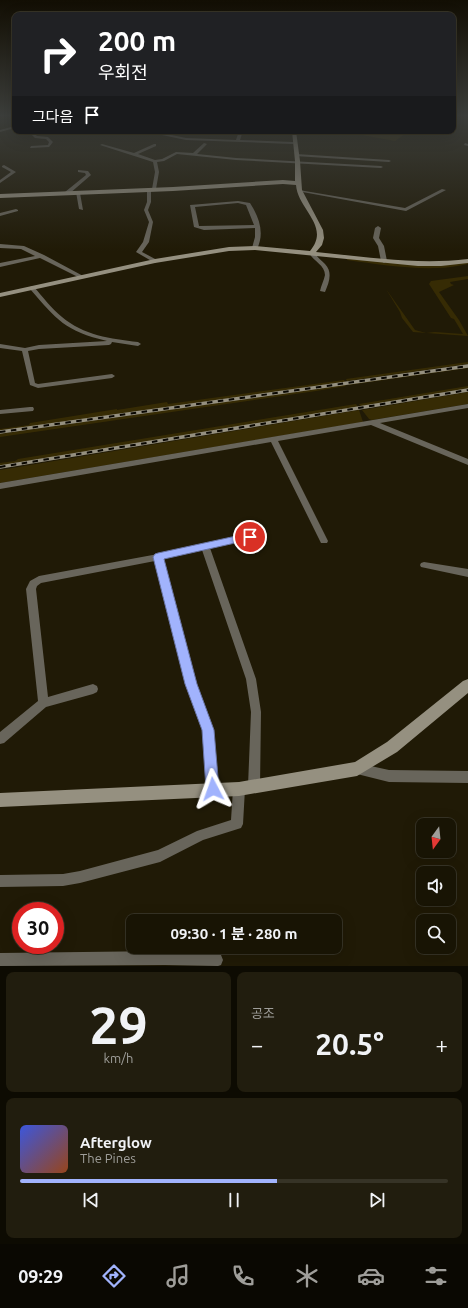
<!DOCTYPE html>
<html lang="ko">
<meta charset="utf-8">
<style>
body{margin:0;font-family:Ubuntu,"Noto Sans KR",sans-serif;background:#211d0e;color:#f1f3f6;height:100vh;display:flex;flex-direction:column;font-size:15px;white-space:nowrap}
*{box-sizing:border-box;margin:0}
p{font-size:13px;color:#9f9e9a}
.icon{flex:none;width:22px;height:22px;fill:none;stroke:currentColor;stroke-width:2;stroke-linecap:round;stroke-linejoin:round}
.map{position:relative;height:966px;overflow:hidden}
.sheet{display:flex;flex-direction:column;gap:6px;padding:6px;background:#0d0b02;flex:1}
.sheet>*{flex:none}
.top-card{position:absolute;left:12px;top:12px;width:444px;height:122px;border-radius:8px;box-shadow:0 4px 16px #0002,0 0 0 1px #363326;background:#202124;color:#fff;overflow:hidden}
.needle{width:26px;rotate:195deg}
.tools{position:absolute;left:416px;top:818px;display:grid;gap:8px}
.tools a{display:grid;place-items:center;width:40px;height:40px;border-radius:8px;background:#181404;box-shadow:0 4px 16px #0002,0 0 0 1px #363326;font-size:20px}
.speed{position:absolute;left:12px;top:902px;display:flex;gap:8px;font-size:20px;font-weight:700;text-align:center}
.speed>*{display:grid;place-content:center;width:52px;height:52px;border-radius:50%;background:#181404;box-shadow:0 4px 16px #0002,0 0 0 1px #363326;line-height:1}
.speed .limit{border:6px solid #d22;background:#fff;color:#111}
.pin{position:absolute;display:grid;place-items:center;width:34px;height:34px;color:#fff;margin:-17px;border:2px solid #fff;border-radius:50%;box-shadow:0 1px 4px #0007}
.me{position:absolute;width:44px;margin:-22px;rotate:356deg;stroke-linejoin:round;filter:drop-shadow(0 0 3px #0008)}
.turn{display:flex;align-items:center;gap:14px;height:84px;padding:0 20px;font-size:18px}
.turn .icon{width:52px;height:52px;stroke-width:2.5}
.turn b{display:block;font-size:28px;line-height:34px}
.then{display:flex;align-items:center;height:38px;padding:0 20px;background:#0003;gap:8px;font-size:15px}
.big{font-size:30px;font-weight:700;line-height:1.1}
.sheet .tile{flex:1;display:flex;flex-direction:column;justify-content:center;gap:6px;min-width:0;padding:0 14px;border-radius:8px;background:#211d0e}
.sheet .dial{align-items:center;gap:0}
.dial b{font-size:52px;line-height:1}
.song{display:flex;align-items:center;gap:12px}
.cover{width:48px;height:48px;border-radius:6px;background:linear-gradient(135deg,hsl(230 70% 55%),hsl(20 70% 35%))}
.played{height:4px;border-radius:2px;background:linear-gradient(90deg,#a1b3fd 60%,#363326 60%)}
.keys{display:flex;justify-content:space-around;direction:ltr}
.heat{display:flex;justify-content:space-between;align-items:center;font-size:22px;direction:ltr}
.sheet .tiles{flex:1;display:grid;gap:6px;grid-template-columns:1fr 1fr}
.tile:last-child{grid-column:span 2}
.trip{position:absolute;left:126px;top:914px;width:216px;height:40px;border-radius:8px;background:#181404;box-shadow:0 4px 16px #0002,0 0 0 1px #363326;font-weight:700;line-height:40px;text-align:center}
.dock{display:flex;height:64px;justify-content:space-around;align-items:center;background:#0a0802;color:#9f9e9a}
.dock .icon{width:28px;height:28px}
.dock .on{color:#a1b3fd}
.dock b{font-size:18px;color:#f1f3f6}
.map>svg:first-child{display:block}
</style>
<div class="map">
<svg width="468" height="966" viewBox="0 0 468 966">
<rect width="100%" height="100%" fill="#201a06"/>
<path fill="#362b04" d="M340,131H409L395,141Z
M347,258L395,263L468,262V264C458,266 447,268 437,268C406,269 376,264 347,260Z
M468,276V279L450,282L451,284L454,285L439,292L459,320L468,336L413,332L402,318L400,312L386,289L415,330L426,333L435,332L463,334L454,319L451,318L429,284L431,281Z
M468,362V364L347,381L346,379Z
M468,367V368L349,385L348,383Z
M344,380L345,382L0,431V429L29,425L30,423L117,409V410L167,402L168,404Z
M345,384L346,386L316,391L0,437V434Z
M468,386V389L361,407L359,404Z
M468,392V404L372,420L369,419L362,410Z
M356,404L358,407L0,466V463L15,461L18,459Z
M359,410L363,422L0,483V470Z"/>
<g fill="none" stroke-linecap="round" stroke-linejoin="round">
<path fill="#68655b" fill-rule="evenodd" d="M12,116H15V118Z
M15,126V128L0,132V130Z
M28,131H32L37,136L48,137L53,142L49,147L30,148L31,146L48,145L49,142L46,139L35,138Z
M127,131L162,133L186,138L236,140L239,131H243L240,140L293,142L295,143L293,144L186,140L162,135Z
M204,143L207,144L197,154L236,158L381,166L383,167L381,168L236,160L177,154L164,161L157,162L159,172L156,189L154,190L152,189L155,172L153,162L100,145L102,144L134,153L154,144H156V146L138,154L155,160L162,159L176,152L193,153Z
M465,143L468,144V146L464,145Z
M296,154L389,160L391,161L389,162L295,156V154Z
M4,165L16,172L0,183V180L11,172L2,167V166Z
M78,170L88,171L91,175L69,194H65V192L86,175L85,173L78,172Z
M149,189L151,190V202L148,210L153,222L149,242L142,252L157,260L158,261L155,263L136,252L143,242L149,222L144,210L147,202V190Z
M442,189L446,190L406,211L297,191L299,190L405,208Z
M76,192L80,193L83,210L79,209Z
M238,201L250,203C259,217 265,233 257,249L252,248L255,237V228L204,230L194,227L190,205ZM238,203L246,205L254,225L199,226L195,207Z
M16,209L18,210V211L0,216V213Z
M378,226L381,228L379,238L384,246L387,261L384,263L381,261L378,246L373,238L375,228Z
M0,244L24,246L44,255L85,277L80,278L40,258L0,267V263L35,256L21,249L0,248Z
M310,252H314C317,257 321,260 325,264C333,272 329,283 325,292L320,291C321,286 324,280 325,275C325,265 313,261 309,253Z
M32,286L34,287C43,297 51,308 62,317C83,335 111,339 138,342L141,344L138,346L112,342L111,344L109,345L39,349L28,351L35,383L38,384L112,374L115,376L112,378L38,388L30,385L22,351L0,348V344L25,348L39,345L107,341C65,331 57,320 30,289V287Z
M468,404V408L380,423L468,459V465L371,425L278,441L328,541L327,543H321L320,541L271,442L0,489V483Z
M30,407H33L34,409L33,411L0,414V410Z
M263,532L266,533L267,535L266,537L210,548L256,679L261,712L260,786L258,790L254,792L250,790L248,786L251,712L246,679L202,550L163,559L196,684L213,730L219,789L217,793L213,795L209,793L207,789L203,730L186,684L155,561L41,583L37,586L36,589L48,697L93,684L97,686L98,689L97,692L93,694L46,707L4,743L0,744V732L38,701L26,589L30,581L39,576L158,554L236,536Z
M424,562L468,569V577L421,567L420,565L421,563Z
M357,763L389,770L468,771V783L389,782L353,773L351,769L353,765Z
M239,783L243,785L245,789L243,824L241,828L203,840L160,862L80,883L63,886L0,887V875L63,874L80,871L158,850L197,831L231,820L233,789L235,785Z
M165,951L216,953L221,955L223,960L221,965L218,966L165,965L0,966V953Z"/>
<path fill="#959080" fill-rule="evenodd" d="M292,131H296L300,161L302,190L323,230L324,238L322,245L316,252C367,257 417,265 468,259V263L441,266H418L255,250L229,251L155,263L0,297V293L155,259L229,247L255,246L310,251C331,226 298,210 296,185L283,184L173,191L0,198V194L173,187L283,180L295,181V161Z
M468,679V693L397,752L357,776L239,796L0,807V793L239,782L355,762L387,742L463,681Z"/>
<g stroke="#959080" stroke-width="3.5">
<path id="rail" d="M0,432L468,366
M0,467L468,390"/>
</g>
<use href="#rail" stroke="#080601" stroke-width="2" stroke-dasharray="5.5" stroke-linecap="butt"/>
</g>
<linearGradient id="sky" x2="0" y2="1"><stop stop-color="#120e03"/><stop offset="0.46" stop-color="#3c3e3b"/><stop offset="1" stop-color="#3c3e3b" stop-opacity="0"/></linearGradient>
<rect width="468" height="251" fill="url(#sky)"/>
<path fill="#a1b3fd" stroke="#6974a4" d="M250,533L253,534L254,537L253,539L164,559L197,684L214,730L219,789L217,794L213,795L208,794L206,789L202,730L185,684L153,557L155,554L158,553Z"/>
</svg>
<div class="tools">
<a><svg class="needle" viewBox="-14 -14 28 28"><path d="M0-13l5 13h-10z" fill="#e53935"/><path d="M0 13l5-13h-10z" fill="#9f9e9a"/></svg></a>
<a><svg class="icon" aria-label="sound" viewBox="0 0 24 24"><path d="M4 9h4l5-4v14l-5-4H4zM17 9q2 3 0 6"/></svg></a>
<a><svg class="icon" aria-label="search" viewBox="0 0 24 24"><circle cx="10" cy="10" r="6"/><path d="M15 15l6 6"/></svg></a>
</div>
<div class="speed"><div class="limit">30</div></div>
<div class="pin" style="left:250px;top:537px;background:#d93025"><svg class="icon" aria-label="arrive" viewBox="0 0 24 24"><path d="M6 21V4h12l-3 4 3 4H6"/></svg></div>
<svg class="me" style="left:213px;top:789px" viewBox="-20 -20 40 40"><path d="M0-17L14 15 0 8-14 15z" fill="#a1b3fd" stroke="#fff" stroke-width="4"/></svg>
<div class="trip">09:30 · 1 분 · 280 m</div>
<div class="top-card">
<div class="turn"><svg class="icon" aria-label="right" viewBox="0 0 24 24"><path d="M7 20v-9h11M14 6l5 5-5 5"/></svg><div><b>200 m</b>우회전</div></div>
<div class="then">그다음<svg class="icon" aria-label="arrive" viewBox="0 0 24 24"><path d="M6 21V4h12l-3 4 3 4H6"/></svg></div>
</div>
</div>
<section class="sheet">
<div class="tiles">
<div class="tile dial"><b>29</b><p>km/h</p></div>
<div class="tile"><p>공조</p>
<div class="heat"><a>−</a><b class="big">20.5°</b><a>+</a></div>
</div>
<div class="tile">
<div class="song"><i class="cover"></i><div><b>Afterglow</b><p>The Pines</p></div></div>
<div class="played"></div>
<div class="keys"><svg class="icon" aria-label="previous" viewBox="0 0 24 24"><path d="M18 5L8 12l10 7zM5 5v14"/></svg><svg class="icon" aria-label="pause" viewBox="0 0 24 24"><path d="M8 5v14M16 5v14"/></svg><svg class="icon" aria-label="next" viewBox="0 0 24 24"><path d="M6 5l10 7-10 7zM19 5v14"/></svg></div>
</div>
</div>
</section>
<nav class="dock">
<b>09:29</b>
<svg class="icon on" aria-label="directions" viewBox="0 0 24 24"><path d="M12 3l9 9-9 9-9-9zM9 14v-3h6M13 9l2 2-2 2"/></svg>
<svg class="icon" aria-label="music" viewBox="0 0 24 24"><path d="M9 18V5l10-2v13"/><circle cx="6" cy="18" r="3"/><circle cx="16" cy="16" r="3"/></svg>
<svg class="icon" aria-label="phone" viewBox="0 0 24 24"><path d="M5 4h4l2 5-3 2q2 4 5 5l2-3 5 2v4C11 20 4 13 5 4z"/></svg>
<svg class="icon" aria-label="climate" viewBox="0 0 24 24"><path d="M12 3v18M4 7l16 10M4 17L20 7"/></svg>
<svg class="icon" aria-label="car" viewBox="0 0 24 24"><path d="M5 17H2v-5l4-1 3-4h7l3 4 3 1v5h-3M9 17h6M6 11h13"/><circle cx="7" cy="17" r="2"/><circle cx="17" cy="17" r="2"/></svg>
<svg class="icon" aria-label="filters" viewBox="0 0 24 24"><path d="M4 7h16M4 17h16"/><circle cx="9" cy="7" r="2"/><circle cx="15" cy="17" r="2"/></svg>
</nav>
